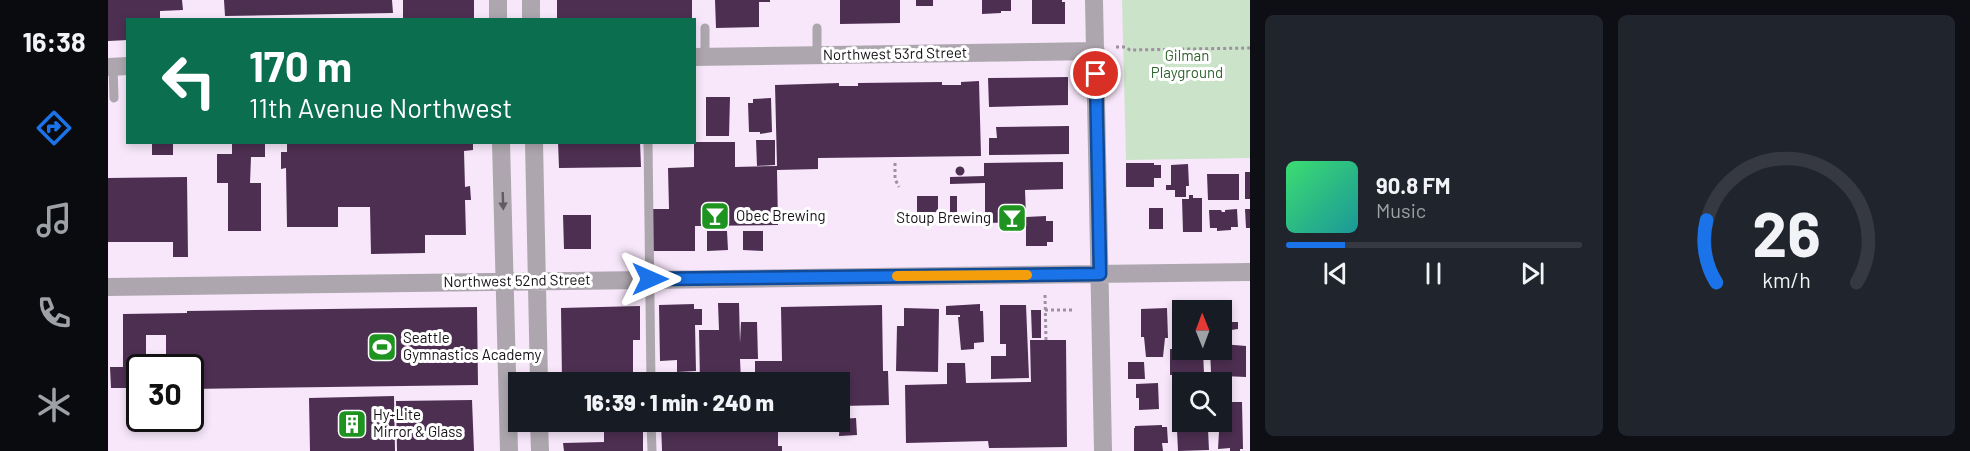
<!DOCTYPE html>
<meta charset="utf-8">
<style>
body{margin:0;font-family:Barlow,sans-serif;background:#20242c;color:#f1f3f6;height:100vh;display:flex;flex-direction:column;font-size:22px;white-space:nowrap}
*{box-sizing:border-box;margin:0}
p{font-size:20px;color:#9ea1a6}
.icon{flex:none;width:33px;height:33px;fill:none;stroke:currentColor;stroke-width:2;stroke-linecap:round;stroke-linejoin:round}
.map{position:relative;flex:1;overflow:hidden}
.panel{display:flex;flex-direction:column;gap:15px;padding:15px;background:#0d0f14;width:720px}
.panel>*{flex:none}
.top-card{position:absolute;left:18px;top:18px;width:570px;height:126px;border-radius:0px;box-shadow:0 3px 9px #0003;background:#0b6e4f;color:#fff;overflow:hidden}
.needle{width:39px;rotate:359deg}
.fabs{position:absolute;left:1064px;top:300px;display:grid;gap:12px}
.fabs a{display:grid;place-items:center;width:60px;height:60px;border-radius:0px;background:#171b24;box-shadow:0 3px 9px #0003;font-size:30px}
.speed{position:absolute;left:18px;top:354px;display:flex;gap:12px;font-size:30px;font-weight:700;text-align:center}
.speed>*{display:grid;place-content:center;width:78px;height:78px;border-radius:50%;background:#171b24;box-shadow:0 3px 9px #0003;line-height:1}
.speed .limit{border:3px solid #111;border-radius:9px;background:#fff;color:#111}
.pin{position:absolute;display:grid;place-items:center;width:51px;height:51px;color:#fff;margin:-26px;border:3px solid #fff;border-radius:50%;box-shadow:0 2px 6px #0007}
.me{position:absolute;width:66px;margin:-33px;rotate:90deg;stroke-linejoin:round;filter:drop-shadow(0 0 4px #0008)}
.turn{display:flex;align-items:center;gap:21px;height:126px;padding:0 24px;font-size:27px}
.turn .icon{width:78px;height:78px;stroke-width:2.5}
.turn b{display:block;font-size:42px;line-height:51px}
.panel .widget{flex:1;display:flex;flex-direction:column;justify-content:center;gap:9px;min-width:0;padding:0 21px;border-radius:9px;background:#20242c}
.panel .dial{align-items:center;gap:0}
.dial svg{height:156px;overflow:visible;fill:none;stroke:#363941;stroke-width:7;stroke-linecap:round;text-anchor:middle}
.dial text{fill:#f1f3f6;stroke:none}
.song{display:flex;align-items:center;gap:18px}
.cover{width:72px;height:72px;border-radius:9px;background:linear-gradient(135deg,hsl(140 70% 55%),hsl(180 70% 35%))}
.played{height:6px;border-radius:3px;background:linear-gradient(90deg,#1a73e8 20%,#363941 20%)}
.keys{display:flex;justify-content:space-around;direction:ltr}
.panel .tiles{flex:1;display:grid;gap:15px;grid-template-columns:repeat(2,1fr)}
.trip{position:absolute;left:400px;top:372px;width:342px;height:60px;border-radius:0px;background:#171b24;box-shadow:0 3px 9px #0003;font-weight:800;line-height:60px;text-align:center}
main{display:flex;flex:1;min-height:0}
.dock{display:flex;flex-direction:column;width:108px;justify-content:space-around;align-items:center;background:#090b0e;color:#9ea1a6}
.dock .icon{width:42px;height:42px}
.dock .on{color:#1a73e8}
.dock b{font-size:27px;color:#f1f3f6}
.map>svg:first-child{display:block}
</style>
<main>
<nav class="dock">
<b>16:38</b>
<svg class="icon on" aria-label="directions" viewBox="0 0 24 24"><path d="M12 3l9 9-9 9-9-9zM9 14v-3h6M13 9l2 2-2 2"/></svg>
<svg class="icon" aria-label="music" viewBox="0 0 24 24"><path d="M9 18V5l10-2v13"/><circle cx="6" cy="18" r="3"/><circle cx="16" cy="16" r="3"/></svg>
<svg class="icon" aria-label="phone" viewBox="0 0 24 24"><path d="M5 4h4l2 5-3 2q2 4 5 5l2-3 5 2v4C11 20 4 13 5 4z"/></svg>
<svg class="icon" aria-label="climate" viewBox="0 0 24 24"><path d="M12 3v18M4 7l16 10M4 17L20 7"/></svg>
</nav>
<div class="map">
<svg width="1142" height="451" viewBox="0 0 1142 451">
<rect width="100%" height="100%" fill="#f8e7fb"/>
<path fill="#cbe3c9" d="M1014,0H1142V158L1018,160Z"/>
<path fill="#4d2f52" d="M0,0H74L75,10L52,11V20H20V40L0,41Z
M116,0H284L285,13L117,16Z
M295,0H366V20L295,19Z
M449,0H584V20H449Z
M607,0H662V2H651V27L608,28Z
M732,0H792V23L732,24Z
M808,0H825V6H808Z
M874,0H903V11H893V13L874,14Z
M924,0H954V2H957V24H924Z
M960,77V105L881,107L880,78Z
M871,81L873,156L710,158V169L669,170L670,225L587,226V251H545V209H561L560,168L586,167V142H627V167L669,166L667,85L731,83V86H750V83L834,82V85H853V82Z
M598,97H622L621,136H598Z
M663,98L664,132L652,134V132H641L640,103H645V99Z
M961,126V154L881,155V138H889L888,127Z
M648,140H667V165L649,166Z
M44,142H65V155H44Z
M124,142H157V157H143L142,183H153V231H120V183H109V154H124Z
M179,142H365V150L356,151L357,187L362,186L363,200H357L358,235H317V253L263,254L262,207H230V227H179L178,168L173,169V152H179Z
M450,142H532L533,167L451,168Z
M955,162V189L917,190L918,217L938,216V221H945V242H939V246H918V222L877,223V183L842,184V177L876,176V163Z
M1018,163H1046V165H1053V178H1046V187H1018Z
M1080,164L1081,186H1078V197H1067V190H1058V185H1063V165Z
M847.5 171a4.5 4.5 0 1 1 9 0a4.5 4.5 0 1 1-9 0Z
M1137,172H1142V199H1137Z
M1099,174H1131V200H1100Z
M79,177L80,257H65V242H0V178Z
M1081,195H1085V198H1094V232H1075L1074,199H1081Z
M809,196H830V212H809Z
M842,196H849V212L842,213Z
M1041,208H1055V229H1041Z
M1129,209L1130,227H1123V230L1109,231V228H1102L1101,210H1113L1114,212H1117V210Z
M1137,209H1142V228H1138Z
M455,215H483V249H456Z
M599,231H619L620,250L599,251Z
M635,231H655V251L635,250Z
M1102,301H1123V322H1130V329L1123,330V336H1113V310H1103Z
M610,303H631L632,343L633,322H649L650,359H632L633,382H592L591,330H611Z
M586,304V309H594V325H587L588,371L569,372V360L552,361L551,305Z
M872,304V311H875L876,342L866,343V349L853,350L850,317H852V315H838V306Z
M1080,304H1091V306H1095V310H1074V331H1066V306H1080Z
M774,305L775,371H780L781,405L732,406V382H647V361H674L673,307Z
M892,305H918L921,378L883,379V356H898V344H892Z
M532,306V340H525V382H454L453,308Z
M369,307L370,385L82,389V368H58V335H38V368H32V388H3L2,367H15V314L79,313V311Z
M796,308L831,309L830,372L788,371L789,326H796Z
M1059,308L1060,338H1057L1055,357H1038L1036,337H1033V309Z
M923,310H933V338H924Z
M922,340H958L959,447L881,448L880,441L798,443L797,385L839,384V363H857L858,383L923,382Z
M1114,344L1138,346V377L1115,376V372H1103L1102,350H1113Z
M1062,349L1095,351L1096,374L1062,375Z
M1020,362H1036L1037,379H1020Z
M1050,383L1051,409L1031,410V398H1028V384Z
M1064,394H1074V420H1064Z
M286,396L287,451H202L201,398Z
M364,400L366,451H289L288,401Z
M1113,402H1134L1135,449H1132V451H1122V448L1110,449L1111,432L1109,426L1110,422H1113Z
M748,418L749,435L731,436L732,419Z
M455,422H526V430H535V451H456L455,443L496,442V431H455Z
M553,422H670V446H674V451H554Z
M1054,425V427H1059L1060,443H1054L1055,451H1026V428H1027V426Z
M1100,429L1101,450L1070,451L1069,430Z"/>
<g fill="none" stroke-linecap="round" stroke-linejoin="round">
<path stroke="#9d919f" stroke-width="3" stroke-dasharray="3 3" stroke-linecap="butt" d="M1008,47H1017L1022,50L1142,48
M787,163V179L791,187
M937,295L938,340
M937,310H965"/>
<path stroke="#ada6ae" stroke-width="9" d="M597,28V57
M709,28V55
M5,66L6,98
M540,142L543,382
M543,422L544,451"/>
<path stroke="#ada6ae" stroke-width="18" d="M390,0V20
M423,0V20
M986,0L995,451
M586,57L988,51
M0,67L20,66
M393,142L401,451
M426,142L431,382
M0,287L1142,272
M431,422L432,451"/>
</g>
<defs><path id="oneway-solid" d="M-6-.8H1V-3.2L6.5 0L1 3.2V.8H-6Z" transform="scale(1.5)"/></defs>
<use fill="#615b62" href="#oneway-solid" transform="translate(395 201) rotate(88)"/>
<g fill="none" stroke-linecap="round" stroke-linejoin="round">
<g stroke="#114b97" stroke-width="15">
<path id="route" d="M542,279L992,274L988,74"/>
</g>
<use href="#route" stroke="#1a73e8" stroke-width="10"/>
<path stroke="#f59e0b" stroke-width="10" d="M789,276L919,275"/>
</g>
<defs>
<g id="bar-square" transform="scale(1.5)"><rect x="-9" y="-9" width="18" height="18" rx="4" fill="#1e931f" stroke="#fff"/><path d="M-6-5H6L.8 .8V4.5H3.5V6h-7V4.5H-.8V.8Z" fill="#fff"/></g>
<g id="stadium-square" transform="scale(1.5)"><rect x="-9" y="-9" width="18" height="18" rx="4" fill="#1e931f" stroke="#fff"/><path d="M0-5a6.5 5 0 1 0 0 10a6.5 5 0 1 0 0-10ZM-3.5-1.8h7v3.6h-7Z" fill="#fff"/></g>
<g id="building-square" transform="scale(1.5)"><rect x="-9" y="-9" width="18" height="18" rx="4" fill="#1e931f" stroke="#fff"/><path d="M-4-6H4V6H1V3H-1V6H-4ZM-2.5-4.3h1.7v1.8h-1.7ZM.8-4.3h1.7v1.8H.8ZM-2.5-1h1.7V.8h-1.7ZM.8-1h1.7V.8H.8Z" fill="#fff"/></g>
</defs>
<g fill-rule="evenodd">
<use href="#bar-square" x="607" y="216"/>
<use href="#bar-square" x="904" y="218"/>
<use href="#stadium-square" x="274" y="347"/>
<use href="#building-square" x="244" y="424"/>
</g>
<g text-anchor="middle" stroke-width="6" stroke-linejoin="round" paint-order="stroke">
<g font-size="15" fill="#151016" stroke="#fff">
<text transform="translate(787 54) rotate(-1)" y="5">Northwest 53rd Street</text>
<text transform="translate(409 281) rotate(-1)" y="5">Northwest 52nd Street</text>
</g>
<g font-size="15" fill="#30632e" stroke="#fff">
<text x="1079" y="61">Gilman<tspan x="1079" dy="17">Playground</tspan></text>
</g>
<g font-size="15" fill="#151016" stroke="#fff" text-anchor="start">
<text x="628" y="221">Obec Brewing</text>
<text x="883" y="223" text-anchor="end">Stoup Brewing</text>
<text x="295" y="343">Seattle<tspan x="295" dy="17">Gymnastics Academy</tspan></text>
<text x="265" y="420">Hy-Lite<tspan x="265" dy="17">Mirror &amp; Glass</tspan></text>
</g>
</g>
</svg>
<div class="fabs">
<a><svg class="needle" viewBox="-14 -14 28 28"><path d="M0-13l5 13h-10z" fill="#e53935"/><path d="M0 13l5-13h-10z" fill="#9ea1a6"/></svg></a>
<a><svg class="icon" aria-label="search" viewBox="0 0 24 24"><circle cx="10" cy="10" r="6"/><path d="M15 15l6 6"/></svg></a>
</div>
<div class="speed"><div class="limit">30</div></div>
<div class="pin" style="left:988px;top:74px;background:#d93025"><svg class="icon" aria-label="arrive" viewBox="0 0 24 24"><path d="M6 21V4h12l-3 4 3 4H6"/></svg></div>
<svg class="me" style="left:542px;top:279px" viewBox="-20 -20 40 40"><path d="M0-17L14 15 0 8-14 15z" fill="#1a73e8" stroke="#fff" stroke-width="4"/></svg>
<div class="trip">16:39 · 1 min · 240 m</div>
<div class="top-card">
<div class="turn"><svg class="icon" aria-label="left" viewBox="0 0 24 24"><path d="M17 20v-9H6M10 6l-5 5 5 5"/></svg><div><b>170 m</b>11th Avenue Northwest</div></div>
</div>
</div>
<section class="panel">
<div class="tiles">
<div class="widget">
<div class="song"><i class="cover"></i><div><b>90.8 FM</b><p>Music</p></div></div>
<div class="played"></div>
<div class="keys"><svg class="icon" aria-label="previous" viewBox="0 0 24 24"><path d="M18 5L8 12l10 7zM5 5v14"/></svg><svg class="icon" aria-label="pause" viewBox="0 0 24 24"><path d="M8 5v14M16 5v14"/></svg><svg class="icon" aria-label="next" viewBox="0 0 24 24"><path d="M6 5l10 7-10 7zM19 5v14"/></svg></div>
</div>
<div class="widget dial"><svg viewBox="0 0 100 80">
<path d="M14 69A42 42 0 1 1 86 69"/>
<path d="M14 69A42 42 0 0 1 9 37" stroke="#1a73e8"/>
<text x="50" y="56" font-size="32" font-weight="700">26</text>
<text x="50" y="72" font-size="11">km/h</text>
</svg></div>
</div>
</section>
</main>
